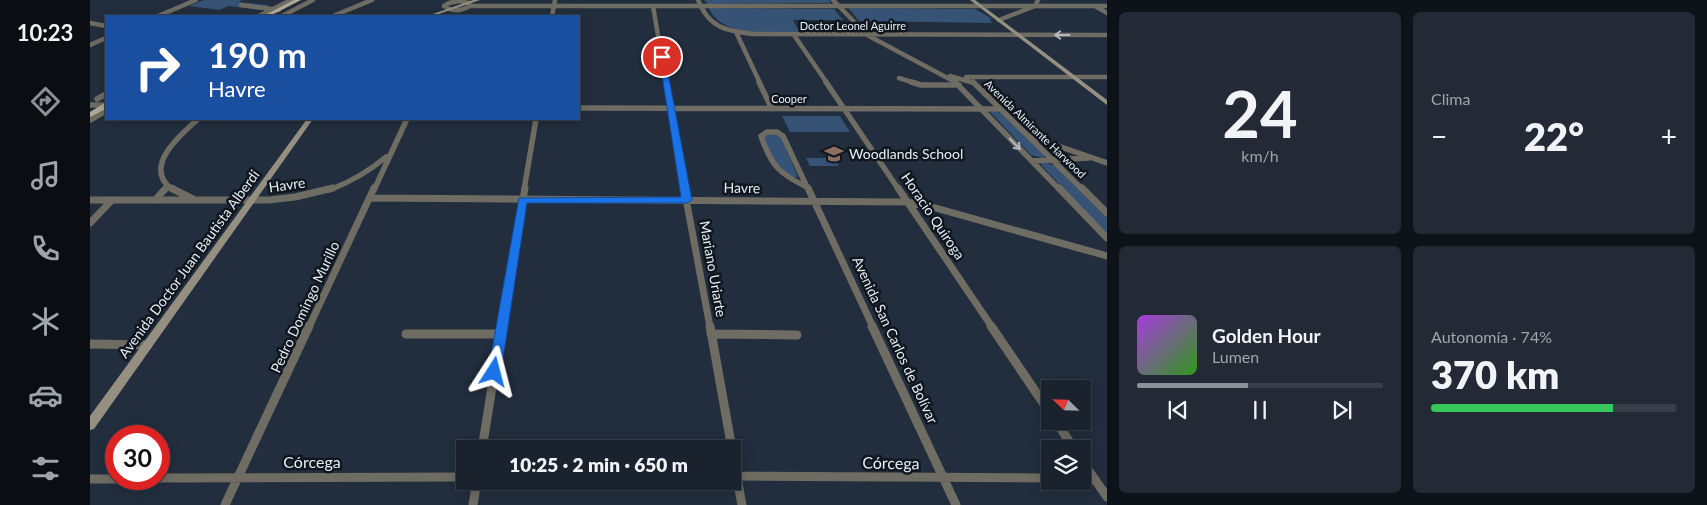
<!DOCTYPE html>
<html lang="es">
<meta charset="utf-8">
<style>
body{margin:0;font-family:Lato,sans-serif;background:#232a36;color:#f1f3f6;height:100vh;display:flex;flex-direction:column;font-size:19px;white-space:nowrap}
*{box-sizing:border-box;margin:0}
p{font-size:16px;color:#9fa4aa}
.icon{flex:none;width:28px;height:28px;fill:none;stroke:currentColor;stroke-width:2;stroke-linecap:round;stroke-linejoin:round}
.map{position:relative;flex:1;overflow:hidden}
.side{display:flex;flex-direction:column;gap:12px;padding:12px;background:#0e1319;width:600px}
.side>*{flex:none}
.banner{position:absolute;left:15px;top:15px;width:475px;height:105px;border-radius:0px;box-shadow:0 2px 12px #0003,0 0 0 1px #383f4a;background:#1a4fa0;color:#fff;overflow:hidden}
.needle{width:32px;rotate:293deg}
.controls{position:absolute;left:951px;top:380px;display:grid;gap:10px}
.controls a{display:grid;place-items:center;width:50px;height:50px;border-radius:0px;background:#1a222e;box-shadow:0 2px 12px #0003,0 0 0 1px #383f4a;font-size:25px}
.speed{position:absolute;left:15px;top:425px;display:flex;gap:10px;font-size:25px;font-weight:700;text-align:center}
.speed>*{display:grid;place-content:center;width:65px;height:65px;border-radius:50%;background:#1a222e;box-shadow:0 2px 12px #0003,0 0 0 1px #383f4a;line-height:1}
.speed .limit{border:8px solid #d22;background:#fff;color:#111}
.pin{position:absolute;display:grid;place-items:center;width:42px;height:42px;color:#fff;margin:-21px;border:2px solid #fff;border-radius:50%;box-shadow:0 1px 5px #0007}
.me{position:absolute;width:55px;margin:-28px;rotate:9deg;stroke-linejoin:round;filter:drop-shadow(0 0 4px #0008)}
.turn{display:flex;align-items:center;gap:18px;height:105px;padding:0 20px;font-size:22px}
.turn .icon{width:65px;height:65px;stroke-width:2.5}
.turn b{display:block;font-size:35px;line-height:42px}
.big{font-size:38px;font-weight:800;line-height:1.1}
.side .tile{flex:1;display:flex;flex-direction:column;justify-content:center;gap:8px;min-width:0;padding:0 18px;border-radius:8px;background:#232a36}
.side .dial{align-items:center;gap:0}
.dial b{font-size:65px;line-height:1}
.song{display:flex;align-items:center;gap:15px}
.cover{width:60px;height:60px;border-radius:8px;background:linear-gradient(135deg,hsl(280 70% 55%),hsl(110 70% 35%))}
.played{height:5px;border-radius:2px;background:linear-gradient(90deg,#8c9099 45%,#383f4a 45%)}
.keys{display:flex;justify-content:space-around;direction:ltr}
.heat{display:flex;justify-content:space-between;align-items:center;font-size:28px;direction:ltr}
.charge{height:8px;border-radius:4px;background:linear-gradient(90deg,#34c759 74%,#383f4a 0)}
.side .tiles{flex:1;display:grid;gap:12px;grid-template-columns:repeat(2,1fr)}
.trip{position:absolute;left:366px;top:440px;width:285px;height:50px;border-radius:0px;background:#1a222e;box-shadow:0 2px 12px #0003,0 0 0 1px #383f4a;font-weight:800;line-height:50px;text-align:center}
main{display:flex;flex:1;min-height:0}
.dock{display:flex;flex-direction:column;width:90px;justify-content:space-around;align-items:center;background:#0a0e12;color:#9fa4aa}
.dock .icon{width:35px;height:35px}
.dock .current{color:#8c9099}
.dock b{font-size:22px;color:#f1f3f6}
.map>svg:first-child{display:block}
</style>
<main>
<nav class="dock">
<b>10:23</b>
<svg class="icon current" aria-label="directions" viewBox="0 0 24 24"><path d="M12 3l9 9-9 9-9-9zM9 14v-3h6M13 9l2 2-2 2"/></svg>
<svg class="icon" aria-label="music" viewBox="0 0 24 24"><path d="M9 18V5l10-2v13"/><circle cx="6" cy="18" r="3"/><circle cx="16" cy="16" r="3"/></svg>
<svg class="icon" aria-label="phone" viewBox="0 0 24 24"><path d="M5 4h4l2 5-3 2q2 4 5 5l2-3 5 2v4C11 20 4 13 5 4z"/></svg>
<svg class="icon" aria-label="climate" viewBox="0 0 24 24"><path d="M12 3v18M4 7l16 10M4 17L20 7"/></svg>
<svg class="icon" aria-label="car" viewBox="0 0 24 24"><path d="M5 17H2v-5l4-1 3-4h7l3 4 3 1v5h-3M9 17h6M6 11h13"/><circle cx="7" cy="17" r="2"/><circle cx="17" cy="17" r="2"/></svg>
<svg class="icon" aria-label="filters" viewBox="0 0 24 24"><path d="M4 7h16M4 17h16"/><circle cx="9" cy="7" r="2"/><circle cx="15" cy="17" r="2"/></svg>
</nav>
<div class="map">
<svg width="1017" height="505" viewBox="0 0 1017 505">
<rect width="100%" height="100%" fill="#222e3d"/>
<path fill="#365275" d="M114,0H152L149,2L179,5L169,10L139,6L129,10L99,6Z
M614,0H739L741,3L618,4Z
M619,8L744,9L753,20H703L709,31L713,32C686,32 631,39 619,8Z
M760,8L885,9L902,19L899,20L903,23L769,21L759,9Z
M906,111L911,113L955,156L953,158L941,155L900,112Z
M692,116H750L760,132H700Z
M677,132L690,135L708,177C688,181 679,149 673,135Z
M716,158H745L749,166H720Z
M951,163H957L966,166L1017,217V234L952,166Z"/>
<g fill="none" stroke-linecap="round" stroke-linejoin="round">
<path stroke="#6f6c63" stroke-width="4.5" d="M608,0C619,28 636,31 664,34L1017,35
M743,0L777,35L867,83
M369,1L379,3L380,6C371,11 362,12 354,6L359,3Z
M151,5L189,10
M380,6H1017
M563,6L576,83
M1005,6L1017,13
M68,16L106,0
M169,16L201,0
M192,16L223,0
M243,16L282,0
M462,16L465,0
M909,20L945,6L948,0
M0,23L16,26
M646,32L670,83
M704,35L737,83
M0,45L16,38
M860,76L884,83
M876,77H1017
M809,78L825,83"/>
<path stroke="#6f6c63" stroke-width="5.5" d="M576,82L595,190
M669,82L682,109
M736,82L809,190
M821,82L831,85H869
M865,82L970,190
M883,82L993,190
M7,99L16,94
M0,105H16
M489,108L910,109
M0,120L14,112
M677,132H687L693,136L717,187C689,174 681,165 671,136Z
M939,136L1017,163
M942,161L998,158
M717,187L719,190
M75,190L78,186
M83,190C51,168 90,135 108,119
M239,190C261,182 278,172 296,157
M284,190L317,119
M434,190L446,119"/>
<path stroke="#6f6c63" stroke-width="7" d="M81,188L103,199
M594,188L620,327
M718,188L783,327
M808,188L902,327
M969,188L1017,238
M992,188L1017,213
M280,198L816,202L835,205L1017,256
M0,200H179L205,197L243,188
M65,200L76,188
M0,223L22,200
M219,327L284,188
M412,327L435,188"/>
<path stroke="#6f6c63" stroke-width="9" d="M620,326L642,449
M782,326L866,505
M901,326L960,413
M316,334H411
M621,334L707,335
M0,344L58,345
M966,421L984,449
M392,449L412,326
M642,451L652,505
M992,461L1017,497
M642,476L960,478
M69,478L375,477
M992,478H1004
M0,479H26
M135,505L219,326
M383,505L387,481"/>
<path fill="#948f81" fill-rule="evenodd" d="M383,0H390L343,16H337Z
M880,0H885L1017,100V105Z
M217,119H223L4,429L0,430V416Z"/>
<path fill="#b1aa98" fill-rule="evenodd" d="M204,0H211L180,16H173Z
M13,104H16V109L0,117V112Z"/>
</g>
<defs><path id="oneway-shaft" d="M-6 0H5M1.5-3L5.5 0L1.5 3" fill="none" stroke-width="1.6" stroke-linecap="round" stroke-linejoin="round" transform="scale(1.25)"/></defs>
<g stroke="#b6b9bc">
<use href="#oneway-shaft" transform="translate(972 35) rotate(180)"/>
<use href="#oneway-shaft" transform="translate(925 144) rotate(46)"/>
</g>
<path fill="#1a73e8" stroke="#114b97" d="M569,56L575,57L602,200L597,203H437L411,372L409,376L404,378L400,376L398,372L429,198L591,197Z"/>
<defs>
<g id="school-bare" transform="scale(1.5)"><path d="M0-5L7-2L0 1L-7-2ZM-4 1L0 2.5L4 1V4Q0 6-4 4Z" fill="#8d6e63" stroke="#10161d" stroke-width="2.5" paint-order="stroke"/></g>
</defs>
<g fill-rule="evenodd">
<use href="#school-bare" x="744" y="154"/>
</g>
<g text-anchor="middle" stroke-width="5" stroke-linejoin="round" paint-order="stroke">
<g font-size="11" fill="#e5edf7" stroke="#10161d">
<text x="763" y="30">Doctor Leonel Aguirre</text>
<text x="699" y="103">Cooper</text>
<text transform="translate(945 129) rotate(44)" y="4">Avenida Almirante Harwood</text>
</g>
<g font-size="14" fill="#e5edf7" stroke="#10161d" text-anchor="start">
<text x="759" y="159">Woodlands School</text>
</g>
<g font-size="14" fill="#e5edf7" stroke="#10161d">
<text transform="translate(197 185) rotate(-8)" y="5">Havre</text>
<text transform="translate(652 188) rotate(1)" y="5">Havre</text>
<text transform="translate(843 216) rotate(56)" y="5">Horacio Quiroga</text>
<text transform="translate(99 264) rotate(-54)" y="5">Avenida Doctor Juan Bautista Alberdi</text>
<text transform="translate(623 269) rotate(80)" y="5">Mariano Uriarte</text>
<text transform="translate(215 307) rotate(-65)" y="5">Pedro Domingo Murillo</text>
<text transform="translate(805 340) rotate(65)" y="5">Avenida San Carlos de Bolívar</text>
</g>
<g font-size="16" fill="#e5edf7" stroke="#10161d">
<text x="222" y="468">Córcega</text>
<text transform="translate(801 463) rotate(1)" y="6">Córcega</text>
</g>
</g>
</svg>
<div class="controls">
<a><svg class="needle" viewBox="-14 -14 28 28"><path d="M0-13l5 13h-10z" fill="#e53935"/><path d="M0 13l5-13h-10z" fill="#9fa4aa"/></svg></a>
<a><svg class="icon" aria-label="layers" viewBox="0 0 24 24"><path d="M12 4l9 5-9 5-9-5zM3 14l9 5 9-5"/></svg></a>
</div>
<div class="speed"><div class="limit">30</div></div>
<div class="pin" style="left:572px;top:57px;background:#d93025"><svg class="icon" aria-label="arrive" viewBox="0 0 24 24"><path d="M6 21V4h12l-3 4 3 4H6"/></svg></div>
<svg class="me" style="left:404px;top:372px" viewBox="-20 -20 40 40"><path d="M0-17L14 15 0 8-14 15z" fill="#1a73e8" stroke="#fff" stroke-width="4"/></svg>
<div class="trip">10:25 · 2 min · 650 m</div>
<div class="banner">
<div class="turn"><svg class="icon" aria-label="right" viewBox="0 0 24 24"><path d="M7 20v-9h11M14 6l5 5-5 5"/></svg><div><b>190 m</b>Havre</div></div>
</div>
</div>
<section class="side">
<div class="tiles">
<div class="tile dial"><b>24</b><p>km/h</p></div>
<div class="tile"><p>Clima</p>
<div class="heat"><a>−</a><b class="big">22°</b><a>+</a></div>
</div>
<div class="tile">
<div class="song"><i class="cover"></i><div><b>Golden Hour</b><p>Lumen</p></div></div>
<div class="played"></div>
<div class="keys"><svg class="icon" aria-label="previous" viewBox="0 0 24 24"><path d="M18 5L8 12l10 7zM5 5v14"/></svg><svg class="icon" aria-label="pause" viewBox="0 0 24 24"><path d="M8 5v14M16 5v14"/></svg><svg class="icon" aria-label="next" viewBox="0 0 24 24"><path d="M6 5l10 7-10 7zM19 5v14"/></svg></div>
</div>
<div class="tile"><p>Autonomía · 74%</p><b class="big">370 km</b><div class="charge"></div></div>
</div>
</section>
</main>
